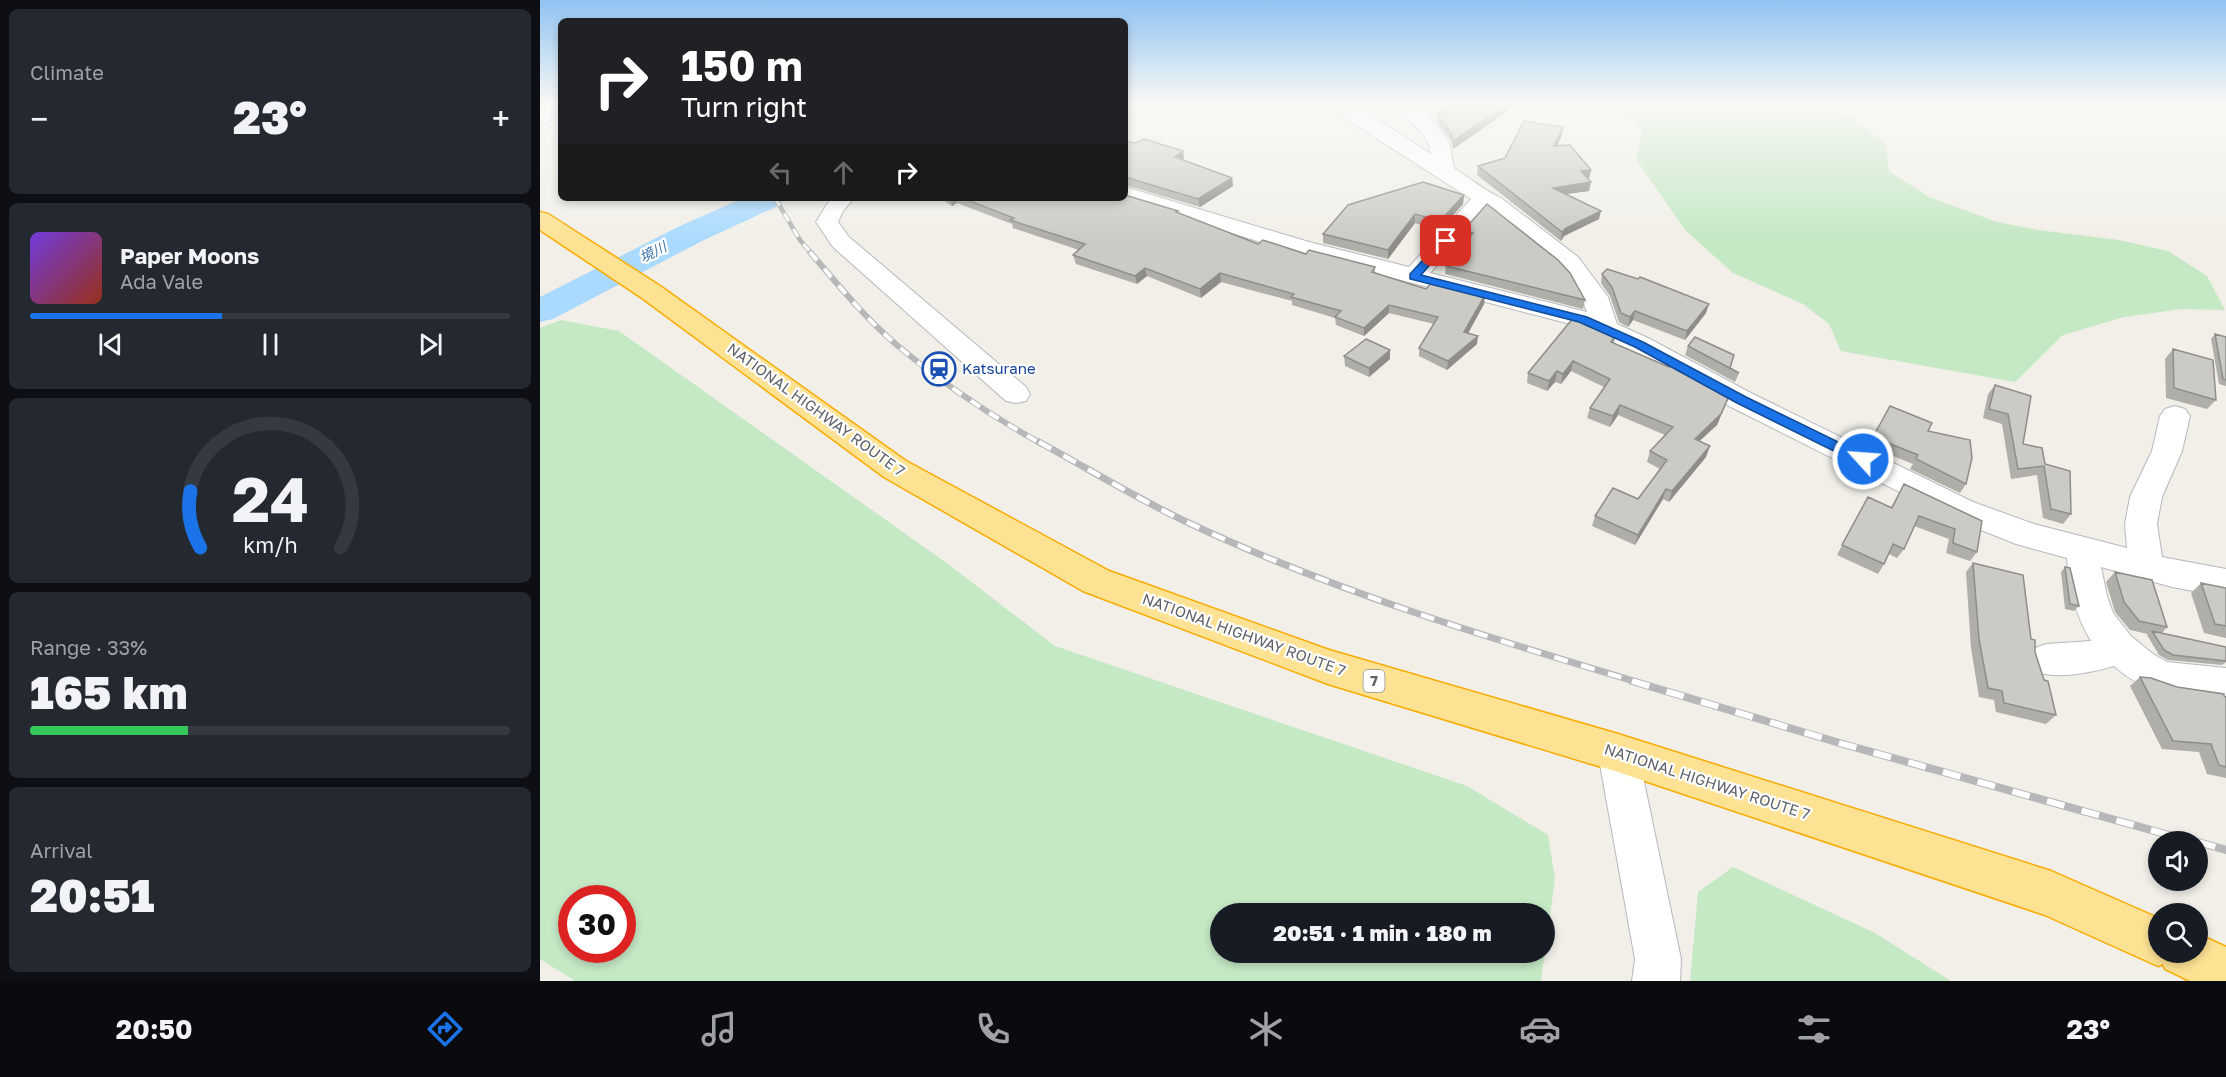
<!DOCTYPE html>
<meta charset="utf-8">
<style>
body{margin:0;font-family:"Golos Text","Noto Sans JP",sans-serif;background:#242831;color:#f1f3f6;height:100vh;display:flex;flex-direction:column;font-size:22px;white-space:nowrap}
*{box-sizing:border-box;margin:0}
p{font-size:20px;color:#9ea1a6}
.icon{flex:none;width:33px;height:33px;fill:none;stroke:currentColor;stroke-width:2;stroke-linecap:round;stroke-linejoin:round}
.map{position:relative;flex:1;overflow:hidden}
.details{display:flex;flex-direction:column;gap:9px;padding:9px;background:#0d0f14;width:540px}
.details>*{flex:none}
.guide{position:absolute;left:18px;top:18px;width:570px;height:183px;border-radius:9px;box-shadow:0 3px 9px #0003;background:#202124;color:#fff;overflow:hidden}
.tools{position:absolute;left:1608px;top:831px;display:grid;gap:12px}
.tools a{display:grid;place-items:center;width:60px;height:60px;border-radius:50%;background:#171b24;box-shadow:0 3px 9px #0003;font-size:30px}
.speed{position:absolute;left:18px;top:885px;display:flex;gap:12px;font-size:30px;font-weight:700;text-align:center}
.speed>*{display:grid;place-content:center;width:78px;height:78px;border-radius:50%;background:#171b24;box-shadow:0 3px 9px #0003;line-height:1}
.speed .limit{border:9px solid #d22;background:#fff;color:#111}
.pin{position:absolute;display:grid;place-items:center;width:51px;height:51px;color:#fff;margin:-26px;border-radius:12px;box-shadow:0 3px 9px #0006}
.me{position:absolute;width:66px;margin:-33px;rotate:296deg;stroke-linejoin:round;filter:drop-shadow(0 0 4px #0008)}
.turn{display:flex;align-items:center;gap:21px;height:126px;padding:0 24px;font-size:27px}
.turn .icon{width:78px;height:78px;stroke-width:2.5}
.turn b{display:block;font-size:42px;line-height:51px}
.lanes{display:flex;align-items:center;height:57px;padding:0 24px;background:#0003;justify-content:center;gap:30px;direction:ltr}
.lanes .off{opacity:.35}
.big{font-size:45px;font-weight:800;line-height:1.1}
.details .widget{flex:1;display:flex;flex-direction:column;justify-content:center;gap:9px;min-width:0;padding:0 21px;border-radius:9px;background:#242831}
.details .dial{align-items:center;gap:0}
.dial svg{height:156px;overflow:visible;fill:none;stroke:#363941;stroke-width:7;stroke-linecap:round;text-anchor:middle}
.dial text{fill:#f1f3f6;stroke:none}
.song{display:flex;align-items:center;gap:18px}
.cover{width:72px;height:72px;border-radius:9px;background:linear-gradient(135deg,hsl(260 70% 55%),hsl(10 70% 35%))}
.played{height:6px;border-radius:3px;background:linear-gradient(90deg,#1a73e8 40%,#363941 40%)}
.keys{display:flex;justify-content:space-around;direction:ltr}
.heat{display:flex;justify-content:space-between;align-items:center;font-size:33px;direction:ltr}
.charge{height:9px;border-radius:4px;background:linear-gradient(90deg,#34c759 33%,#363941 0)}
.trip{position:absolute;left:670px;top:903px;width:345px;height:60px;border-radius:30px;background:#171b24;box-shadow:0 3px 9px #0003;font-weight:800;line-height:60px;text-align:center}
.menu{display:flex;height:96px;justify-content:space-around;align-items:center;background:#090b0e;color:#9ea1a6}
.menu .icon{width:42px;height:42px}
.menu .active{color:#1a73e8}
.menu b{font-size:27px;color:#f1f3f6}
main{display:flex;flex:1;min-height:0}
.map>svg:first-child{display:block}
</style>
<main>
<section class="details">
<div class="widget"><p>Climate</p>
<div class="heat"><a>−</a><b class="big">23°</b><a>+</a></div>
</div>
<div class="widget">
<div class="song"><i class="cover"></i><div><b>Paper Moons</b><p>Ada Vale</p></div></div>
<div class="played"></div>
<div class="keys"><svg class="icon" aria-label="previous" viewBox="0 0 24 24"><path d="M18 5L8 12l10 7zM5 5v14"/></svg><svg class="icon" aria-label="pause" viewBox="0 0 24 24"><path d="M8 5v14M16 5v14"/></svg><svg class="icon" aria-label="next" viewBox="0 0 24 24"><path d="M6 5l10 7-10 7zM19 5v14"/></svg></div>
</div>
<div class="widget dial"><svg viewBox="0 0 100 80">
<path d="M14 69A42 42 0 1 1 86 69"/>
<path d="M14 69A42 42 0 0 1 9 40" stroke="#1a73e8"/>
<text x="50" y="56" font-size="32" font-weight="700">24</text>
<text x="50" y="72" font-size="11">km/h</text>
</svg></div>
<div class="widget"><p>Range · 33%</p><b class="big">165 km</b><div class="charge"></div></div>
<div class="widget"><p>Arrival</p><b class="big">20:51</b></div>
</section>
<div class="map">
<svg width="1686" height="981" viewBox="0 0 1686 981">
<rect width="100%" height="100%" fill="#f1efe8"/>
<path fill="#c5e8c5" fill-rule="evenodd" d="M1068,102H1256L1310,116L1346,144L1349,171L1389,197L1457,222L1498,230L1579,240L1628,251L1667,276L1685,310L1642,309L1584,317L1523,335L1475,382L1301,351L1289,324L1263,304L1193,273L1145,230L1096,159L1103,130Z
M21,320L79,331L408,564L515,646L927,786L1008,835L1015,879L1001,981H35L0,959V328ZM82,898V950H32V898ZM681,914H1005V952H681Z
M1193,867L1335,933L1411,981H1150L1158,892Z"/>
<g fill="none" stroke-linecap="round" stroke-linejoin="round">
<path fill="#aadaff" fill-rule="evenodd" d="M203,198H245L240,205L164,240L13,319L0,322V297L140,226Z"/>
<g stroke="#b5b8bc" stroke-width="2">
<path id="minor" d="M5,102H21V107L7,123L0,125V107Z
M789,102H810L891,154C887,127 864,122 851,102H872L885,112L909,142L914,168C930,178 945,191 961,198L1038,257L1068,297L1077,324L1108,338L1211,393L1433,502L1494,524L1587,548L1585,524L1590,497L1612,451L1620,416L1625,409L1635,406L1645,409L1650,416L1642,451L1622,497L1617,524L1622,557L1686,569V597L1632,587L1561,567L1567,596L1573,613L1591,636L1613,654L1627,662L1686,668V702C1642,697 1609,697 1574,666C1549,673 1518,680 1493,671L1488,660L1493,649L1506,644L1551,641C1535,615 1529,588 1527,558L1476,544L1411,518L1191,407L1090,350L1034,325L753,252L577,198H585V187L769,242L869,267L931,199L805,118ZM946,209C983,238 1033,265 1047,312L890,273Z
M291,198H314L303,211L298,222L309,237L486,387L490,394L486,401L476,403L466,401L293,247L276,222Z
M1078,734L1092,740L1098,753L1141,959L1140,981H1092L1095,959L1058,753L1064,740Z"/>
</g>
<g stroke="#f9ab00" stroke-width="3">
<path id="highway" d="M0,212L8,214L120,286L366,461L569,571L789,650L1078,734L1511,871L1618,918V952H1658V934L1686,947V981H1650L1625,969L1623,964L1618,966L1505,915L1078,772L788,684L543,591L344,477L102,298L0,230Z"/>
</g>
<use href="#minor" fill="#fff" fill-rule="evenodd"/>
<use href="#highway" fill="#fde293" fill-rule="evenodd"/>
<g stroke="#b6b7b8" stroke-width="4.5">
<path id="rail-far3" d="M235,198L260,240L272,254"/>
</g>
<g stroke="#b6b7b8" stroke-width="6">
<path id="rail-far2" d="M270,252C298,285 326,319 358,346C402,383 451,416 502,444"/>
</g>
<g stroke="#b6b7b8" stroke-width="7">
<path id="rail-far1" d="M499,442C549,469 599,500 651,524C794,591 946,637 1097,682"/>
</g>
<g stroke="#b6b7b8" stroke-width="8">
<path id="rail" d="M1092,681L1303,744L1654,842
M1658,842L1686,850"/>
</g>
<use href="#rail-far3" stroke="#fff" stroke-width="3" stroke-dasharray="9" stroke-linecap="butt"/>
<use href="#rail-far2" stroke="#fff" stroke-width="4" stroke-dasharray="11" stroke-linecap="butt"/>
<use href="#rail-far1" stroke="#fff" stroke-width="4.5" stroke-dasharray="14" stroke-linecap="butt"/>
<use href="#rail" stroke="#fff" stroke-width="6" stroke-dasharray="18" stroke-linecap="butt"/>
</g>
<path fill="#afaea9" d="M875,102H887L883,107Z
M918,102H981L913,149L911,141L897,123V115Z
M1022,135L1017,146L1051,170L1049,178H1048L1049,191L1026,194L1059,219L1024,236L1021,241L937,175L938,166L965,158Z
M585,141L595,143L643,151L644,159L643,160L692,178L693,186L660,207L585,185Z
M924,195L923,204L899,231L875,223L848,259L783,243V234Z
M400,198H585L638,211V213L718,244L835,267V273L886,289L945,295L944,304L928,333L937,344L907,370L879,356V348L894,324L849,313L824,336L796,325L795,318L752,305V301L681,282L661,298L607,276L597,284L536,264L533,255L539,250L473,228L472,224L417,203L412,206Z
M924,230L1018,260L1045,300L1043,309L905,274L906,266L928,240L923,238Z
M1062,274L1166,313L1145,340L1093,320L1088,327L1079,322L1070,296L1061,283Z
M1675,334L1686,337V386L1679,384L1671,339Z
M1076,335L1074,343L1189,396L1177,425L1159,441L1166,457L1129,502L1123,499L1095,545L1052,526L1055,516L1098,499L1120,469L1107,462L1110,451L1125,435L1078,415L1070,427L1047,418L1050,408L1064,387L1031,371L1021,384L1015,382L1007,391L987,383L988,373Z
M1148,346L1199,373L1195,382L1145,355Z
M1633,349L1676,400L1667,409L1626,398L1625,359Z
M850,350V359L829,377L805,366L804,356Z
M1455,385L1483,444L1505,464L1531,514L1523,524L1503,518L1497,475L1471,479L1462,424L1443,418L1448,394Z
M1350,406L1388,431L1426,484L1420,493L1370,469L1373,464L1328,446Z
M1364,484L1442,521L1437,552L1430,561L1406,553L1409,539L1374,526L1364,549L1357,558L1349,554L1344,564L1338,574L1297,555L1322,507H1351Z
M1433,563L1491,639L1516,715L1506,724L1456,712L1454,700L1439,697L1431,648L1426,572Z
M1525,567L1539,606L1534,611L1525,609L1521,572Z
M1575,572L1627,627L1622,633L1686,649V662L1682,665L1628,660L1619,655L1607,635L1608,634L1590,630L1575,612L1566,582Z
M1661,583L1686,588V638L1664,633L1651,593Z
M1600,677L1637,687L1686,697V778L1667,774L1659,752L1622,749L1590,686Z"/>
<path fill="#8f8d8a" d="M971,102H981L913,149V141Z
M1023,127L1022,135L1013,155L1014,146Z
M643,151L644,159L636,165L635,157Z
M1051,170L1049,178L1040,179L1041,171Z
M692,178L693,186L660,207L658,199Z
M1051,182L1049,191L1011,196L1013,188Z
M924,195L923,204L899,231L900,221Z
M410,198H415L417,203L412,206Z
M1061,211L1059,219L1024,236L1021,241L1022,232L1026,228Z
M875,214V223L848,259V250Z
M605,268L607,276L597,284L595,276Z
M680,273L681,282L661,298L660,289Z
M945,295L944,304L924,341V332Z
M1169,304L1166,313L1145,340L1147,331Z
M849,305V313L824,336V328Z
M1095,311L1093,320L1088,327L1090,317Z
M938,336L937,344L907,370L908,361Z
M850,350V359L829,377V368Z
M1033,361L1031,371L1021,384L1023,374Z
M1017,371L1015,382L1007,391L1009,381Z
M1189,396L1177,425L1151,449L1155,439Z
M1080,405L1078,415L1070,427L1073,416Z
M1170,446L1166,457L1129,502L1132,491Z
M1126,489L1123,499L1095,545L1098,535Z"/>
<path fill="#cccac5" stroke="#8f8d8a" stroke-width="1.5" d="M918,102H971L913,141L911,133L897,115Z
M984,121L1023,127L1014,146L1030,145L1051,170L1041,171L1051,182L1013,188L1061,211L1026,228L1022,232L938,166L965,158Z
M604,139L643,151L635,157L692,178L658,199L585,177V141L595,143Z
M883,182L924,195L900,221L875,214L848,250L783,234L808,205Z
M585,195L638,211L636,212L718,244L723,240L766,254L769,250L835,267L832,272L886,289L892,282L945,295L924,332L938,336L908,361L879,348L898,317L849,305L824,328L795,317L801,311L751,297L754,294L680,273L660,289L605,268L595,276L533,255L545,244L470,220L474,218L422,198H585Z
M947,204L1018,260L1030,273L1045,300L906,266L933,233L924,230Z
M1067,269L1098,279L1100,277L1169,304L1147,331L1095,311L1090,317L1081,313L1072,287L1062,274Z
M1034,317L1076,335L1071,342L1129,367L1131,364L1189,396L1181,414L1155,439L1170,446L1132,491L1126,489L1098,535L1055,516L1073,488L1098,499L1127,460L1110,451L1133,427L1080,405L1073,416L1050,408L1070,379L1033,361L1023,374L1017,371L1009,381L988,373Z
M1675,334L1686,337V380L1683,379Z
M1155,337L1194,355L1190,368L1199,373L1148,346Z
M826,339L850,350L829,368L804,356Z
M1633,349L1673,360L1676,400L1634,388Z
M1455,385L1491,396L1483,444L1502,448L1505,464L1530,471L1531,514L1511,509L1504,466L1478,469L1468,414L1449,409Z
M1350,406L1392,423L1388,431L1430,440L1432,458L1426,484L1376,459L1378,455L1333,437Z
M1364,484L1442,521L1437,552L1413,543L1415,529L1379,516L1364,549L1353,544L1344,564L1302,545L1328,497L1352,508Z
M1433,563L1483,575L1491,639L1495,640V652L1504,680L1508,681L1516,715L1464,703L1462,691L1448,688L1439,639Z
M1525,567L1530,568L1539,606L1530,604Z
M1575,572L1612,580L1627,627L1599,621L1584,602Z
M1661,583L1686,588V626L1675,624Z
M1612,631L1686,647V661L1633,655L1624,650Z
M1600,677L1611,678L1637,687L1684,694V696L1686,697V767L1679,765L1671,744L1633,741Z"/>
<linearGradient id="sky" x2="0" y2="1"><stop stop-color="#8fc3f1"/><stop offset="0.43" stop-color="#f9f8f5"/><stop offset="1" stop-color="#f9f8f5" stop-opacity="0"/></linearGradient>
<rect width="1686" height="239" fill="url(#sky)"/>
<path fill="#1a73e8" stroke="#114b97" stroke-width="1.5" d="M902,239L911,241L881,275L1047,317L1103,342L1206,397L1327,456L1329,459L1327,463H1318L1197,403L1095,347L1039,322L870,279V274Z"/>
<defs>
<g id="station-ring" transform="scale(1.725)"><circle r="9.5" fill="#fff" stroke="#1a4fb4" stroke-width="1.5"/><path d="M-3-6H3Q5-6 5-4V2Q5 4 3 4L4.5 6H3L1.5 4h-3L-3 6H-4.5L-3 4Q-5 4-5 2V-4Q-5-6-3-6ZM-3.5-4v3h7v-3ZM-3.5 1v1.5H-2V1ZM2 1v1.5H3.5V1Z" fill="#1a4fb4"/></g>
</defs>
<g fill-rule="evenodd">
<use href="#station-ring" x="399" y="369"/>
</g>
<g text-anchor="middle" stroke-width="4.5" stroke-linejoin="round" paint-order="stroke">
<g font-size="14" font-style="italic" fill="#4174aa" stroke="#fff">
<text transform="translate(113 252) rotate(-27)" y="5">境川</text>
</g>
<rect fill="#fff" stroke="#8f9295" stroke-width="1.5" x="823.5" y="670" width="21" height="22" rx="4.5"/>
<g font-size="14" font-weight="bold" fill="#5f6368">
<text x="834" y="686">7</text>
</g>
<g font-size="15" fill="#164399" stroke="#fff" text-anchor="start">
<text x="422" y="374">Katsurane</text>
</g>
<g font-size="15" fill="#5f6368" stroke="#fff">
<text transform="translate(276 410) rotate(36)" y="5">NATIONAL HIGHWAY ROUTE 7</text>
<text transform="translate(704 635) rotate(20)" y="5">NATIONAL HIGHWAY ROUTE 7</text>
<text transform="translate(1167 782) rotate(18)" y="5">NATIONAL HIGHWAY ROUTE 7</text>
</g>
</g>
</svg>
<div class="tools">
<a><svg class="icon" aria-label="sound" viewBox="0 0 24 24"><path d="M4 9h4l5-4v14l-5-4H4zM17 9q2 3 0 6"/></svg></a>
<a><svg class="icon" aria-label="search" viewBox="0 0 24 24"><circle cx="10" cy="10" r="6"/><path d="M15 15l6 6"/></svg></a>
</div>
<div class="speed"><div class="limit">30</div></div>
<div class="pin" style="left:906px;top:241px;background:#d93025"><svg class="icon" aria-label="arrive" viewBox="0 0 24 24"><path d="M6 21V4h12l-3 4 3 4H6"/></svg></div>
<svg class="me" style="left:1323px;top:459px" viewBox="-20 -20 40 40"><circle r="17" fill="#1a73e8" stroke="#fff" stroke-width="3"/><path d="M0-11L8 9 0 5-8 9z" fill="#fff"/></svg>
<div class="trip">20:51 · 1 min · 180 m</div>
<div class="guide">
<div class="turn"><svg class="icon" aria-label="right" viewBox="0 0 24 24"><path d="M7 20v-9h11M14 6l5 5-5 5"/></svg><div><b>150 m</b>Turn right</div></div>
<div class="lanes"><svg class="icon off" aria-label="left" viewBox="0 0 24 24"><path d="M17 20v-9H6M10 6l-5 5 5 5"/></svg><svg class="icon off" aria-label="ahead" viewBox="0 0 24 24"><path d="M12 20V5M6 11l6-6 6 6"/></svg><svg class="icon" aria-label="right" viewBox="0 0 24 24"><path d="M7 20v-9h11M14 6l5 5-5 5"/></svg></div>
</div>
</div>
</main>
<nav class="menu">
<b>20:50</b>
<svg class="icon active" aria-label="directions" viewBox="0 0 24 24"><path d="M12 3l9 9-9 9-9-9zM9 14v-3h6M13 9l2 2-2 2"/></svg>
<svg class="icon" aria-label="music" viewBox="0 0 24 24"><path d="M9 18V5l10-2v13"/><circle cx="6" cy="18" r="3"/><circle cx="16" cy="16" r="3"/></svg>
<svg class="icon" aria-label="phone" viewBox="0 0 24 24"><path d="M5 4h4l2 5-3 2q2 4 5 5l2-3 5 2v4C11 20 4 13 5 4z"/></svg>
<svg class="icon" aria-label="climate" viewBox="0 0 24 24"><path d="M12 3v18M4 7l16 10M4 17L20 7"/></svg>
<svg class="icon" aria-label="car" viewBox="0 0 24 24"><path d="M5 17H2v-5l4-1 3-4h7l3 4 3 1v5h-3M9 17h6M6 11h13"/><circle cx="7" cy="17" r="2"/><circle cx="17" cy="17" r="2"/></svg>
<svg class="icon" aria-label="filters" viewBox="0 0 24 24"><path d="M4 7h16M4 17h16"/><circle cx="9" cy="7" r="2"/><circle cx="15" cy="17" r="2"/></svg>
<b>23°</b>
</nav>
